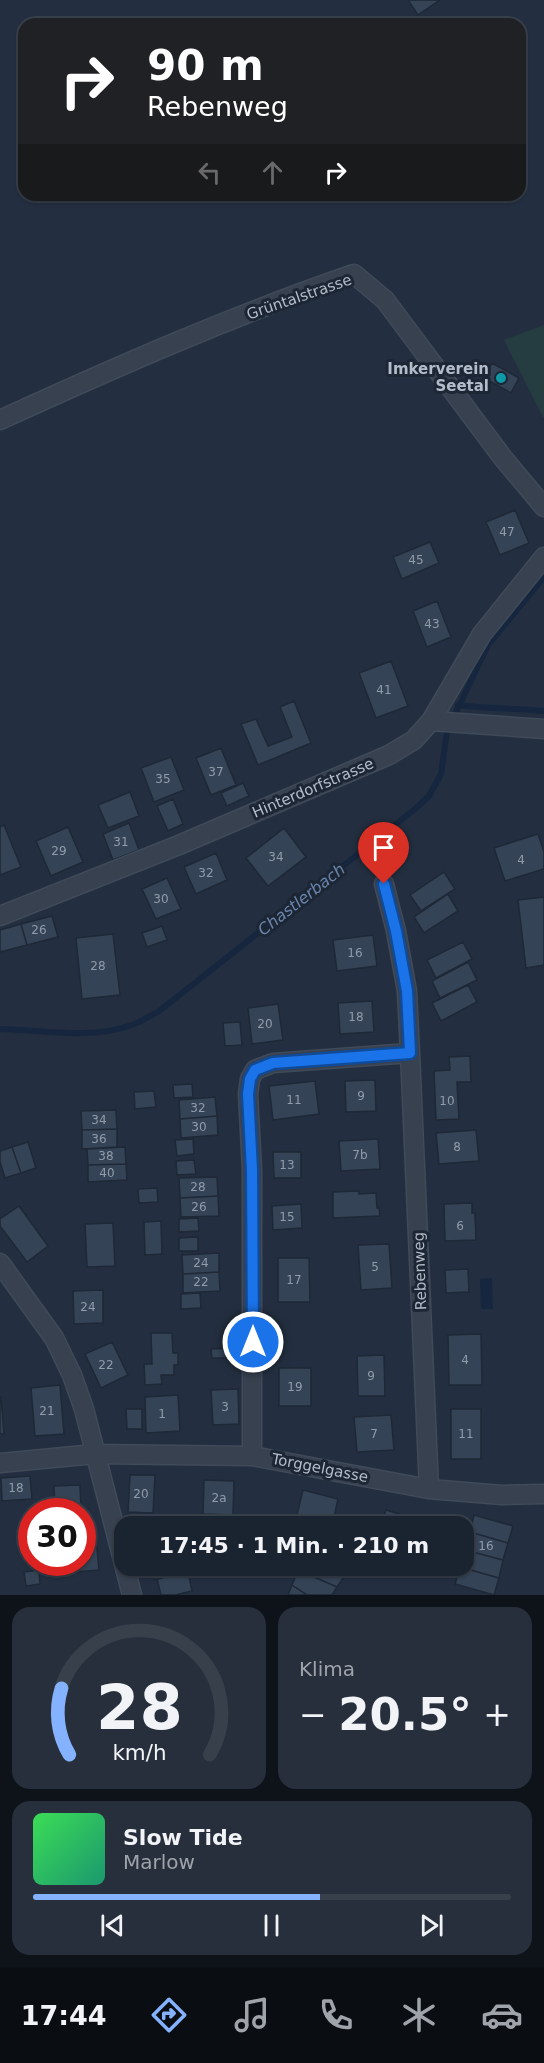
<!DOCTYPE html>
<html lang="de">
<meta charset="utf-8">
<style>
body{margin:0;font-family:"DejaVu Sans",sans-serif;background:#272f3c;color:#f1f3f6;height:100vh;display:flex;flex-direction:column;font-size:22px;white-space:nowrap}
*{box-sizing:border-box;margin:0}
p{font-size:20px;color:#9fa4ab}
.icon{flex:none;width:33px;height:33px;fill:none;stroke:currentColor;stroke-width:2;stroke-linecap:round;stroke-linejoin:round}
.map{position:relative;height:1595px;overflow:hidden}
.panel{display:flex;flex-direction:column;gap:12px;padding:12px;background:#0e131a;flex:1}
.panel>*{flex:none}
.banner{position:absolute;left:18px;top:18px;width:508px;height:183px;border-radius:18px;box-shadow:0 2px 4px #0004,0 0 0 2px #38404c;background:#202124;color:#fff;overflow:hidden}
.speed{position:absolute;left:18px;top:1498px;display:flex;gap:12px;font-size:30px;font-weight:700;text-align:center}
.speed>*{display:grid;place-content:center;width:78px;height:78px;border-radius:50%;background:#1a2330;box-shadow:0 2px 4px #0004,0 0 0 2px #38404c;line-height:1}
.speed .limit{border:9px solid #d22;background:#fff;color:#111}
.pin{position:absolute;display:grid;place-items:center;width:51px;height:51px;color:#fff;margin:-62px -26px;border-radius:50% 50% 50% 0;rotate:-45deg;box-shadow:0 0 6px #0007}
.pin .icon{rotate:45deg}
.me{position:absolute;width:66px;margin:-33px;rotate:0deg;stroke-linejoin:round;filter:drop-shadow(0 0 4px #0008)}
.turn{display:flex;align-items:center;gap:21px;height:126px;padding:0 30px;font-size:27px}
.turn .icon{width:78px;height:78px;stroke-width:2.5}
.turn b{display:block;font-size:42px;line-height:51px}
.lanes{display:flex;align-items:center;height:57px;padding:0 30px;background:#0003;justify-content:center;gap:30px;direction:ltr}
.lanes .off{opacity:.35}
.big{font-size:45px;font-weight:700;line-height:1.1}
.panel .widget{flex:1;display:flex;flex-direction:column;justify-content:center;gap:9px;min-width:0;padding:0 21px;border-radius:18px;background:#272f3c}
.panel .dial{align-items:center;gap:0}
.dial svg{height:156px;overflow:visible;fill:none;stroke:#38404c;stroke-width:7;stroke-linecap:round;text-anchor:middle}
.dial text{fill:#f1f3f6;stroke:none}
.song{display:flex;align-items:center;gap:18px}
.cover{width:72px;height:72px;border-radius:9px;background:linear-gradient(135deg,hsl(130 70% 55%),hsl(160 70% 35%))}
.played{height:6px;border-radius:3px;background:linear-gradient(90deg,#84b2fe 60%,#38404c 60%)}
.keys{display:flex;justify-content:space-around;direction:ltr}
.heat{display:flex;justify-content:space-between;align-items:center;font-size:33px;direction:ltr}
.panel .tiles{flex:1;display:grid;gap:12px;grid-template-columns:1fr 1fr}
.widget:last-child{grid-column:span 2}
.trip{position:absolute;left:114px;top:1516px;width:360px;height:60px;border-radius:18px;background:#1a2330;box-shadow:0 2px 4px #0004,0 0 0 2px #38404c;font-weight:700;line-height:60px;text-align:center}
.tabs{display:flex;height:96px;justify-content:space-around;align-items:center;background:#0a0e13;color:#9fa4ab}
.tabs .icon{width:42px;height:42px}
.tabs .selected{color:#84b2fe}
.tabs b{font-size:27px;color:#f1f3f6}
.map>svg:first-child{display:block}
</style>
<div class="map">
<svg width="544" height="1595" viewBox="0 0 544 1595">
<rect width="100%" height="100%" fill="#232f40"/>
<path fill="#253d40" d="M544,325V417H543L504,340Z"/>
<path fill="#15263e" d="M492,1278L493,1309H481L480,1279Z"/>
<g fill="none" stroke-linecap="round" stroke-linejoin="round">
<path stroke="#15263e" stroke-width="6" d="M458,705C487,709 515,708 544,711
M0,1029C44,1030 90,1040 132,1025C141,1022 149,1016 158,1012L415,809L429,796L441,774L447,731L488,645L544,577"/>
</g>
<path fill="#344356" stroke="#1e2836" stroke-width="1.5" d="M408,0H440L418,15Z
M492,363L519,378L511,393L484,378Z
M515,510L529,543L500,555L486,522Z
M430,542L439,563L402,579L393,557Z
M437,601L451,637L427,647L413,611Z
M391,661L408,706L376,718L359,673Z
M294,701L311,743L258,765L241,724L256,719L268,746L292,737L280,707Z
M221,748L236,785L211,795L196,758Z
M171,757L184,790L154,802L141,768Z
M243,783L249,796L227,806L221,793Z
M130,792L139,816L108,828L98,805Z
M173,799L183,824L168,831L157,806Z
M129,823L139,850L113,860L103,834Z
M4,825L21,867L0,875V827Z
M68,827L83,862L51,876L36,841Z
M284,828L306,857L268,886L246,858Z
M538,834L544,852V869L505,881L494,848Z
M216,853L227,880L196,894L184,867Z
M444,872L455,889L421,911L410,895Z
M167,878L181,909L156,919L142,889Z
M448,894L458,911L424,933L414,917Z
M544,897V965L526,968L518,900Z
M52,916L58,937L27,945L21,924Z
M21,924L27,945L0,952V930Z
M162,926L167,940L147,947L142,933Z
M113,934L120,995L82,999L76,938Z
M373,935L377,966L337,971L333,940Z
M463,942L472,959L436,978L427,960Z
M468,962L477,980L440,998L432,981Z
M468,985L477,1002L441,1021L432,1003Z
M372,1001L374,1032L340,1034L338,1003Z
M278,1004L283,1040L252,1044L248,1008Z
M240,1022L242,1045L225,1046L223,1023Z
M470,1056L471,1082H457L459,1119L436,1120L434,1071L450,1070L449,1057Z
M375,1080L376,1111L346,1112L345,1081Z
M315,1081L319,1114L273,1120L269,1086Z
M192,1084L193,1097L174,1098L173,1085Z
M154,1091L156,1107L135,1109L134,1092Z
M215,1097L217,1116L180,1119L179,1100Z
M116,1110L117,1129L82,1130L81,1111Z
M217,1116L218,1135L181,1138L180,1119Z
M117,1129V1147L82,1149V1130Z
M476,1130L479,1161L439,1164L436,1133Z
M193,1139L194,1154L177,1156L175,1140Z
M378,1139L380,1169L341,1171L339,1141Z
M28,1142L36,1168L21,1173L12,1147Z
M12,1147L21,1173L5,1178L0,1162V1151Z
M125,1147L126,1164L88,1165L87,1149Z
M273,1152H301V1178H274Z
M194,1160L196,1174L177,1175L176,1161Z
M126,1164L127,1180L88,1182V1165Z
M217,1177L218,1196L180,1198L179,1178Z
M157,1188L158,1202L139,1203L138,1189Z
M359,1191V1194L376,1193L377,1208H379L380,1216L333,1218V1192Z
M218,1196L219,1216L181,1217L180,1198Z
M472,1203V1213H475L476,1240L445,1241L444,1204Z
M301,1204L302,1228L273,1230L272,1206Z
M19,1206L48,1246L27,1262L0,1226V1219Z
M198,1218L199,1231L179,1232V1219Z
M161,1221L162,1254L145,1255L144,1222Z
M113,1223L115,1266L87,1267L85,1224Z
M198,1237V1251H179V1238Z
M389,1244L392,1288L361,1290L358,1245Z
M219,1253V1272L183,1274L182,1255Z
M278,1258H309L310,1302H278Z
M468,1269L469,1292L446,1293L445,1270Z
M219,1272L220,1291L183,1293V1274Z
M103,1290V1323L74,1324L73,1291Z
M200,1293L201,1308L181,1309V1294Z
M151,1333H172L173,1353H178V1365H174V1375H161L162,1384L145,1385L144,1364H152Z
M481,1334L482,1385H449L448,1335Z
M112,1342L128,1375L101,1388L85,1354Z
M231,1348V1358H212L211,1349Z
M384,1355L385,1396H358L357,1356Z
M279,1368H311V1406H279Z
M60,1385L64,1434L35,1436L31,1388Z
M238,1389L239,1424L213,1425L211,1390Z
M178,1395L180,1431L146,1433L145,1397Z
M0,1397H1L4,1434H0Z
M126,1409H142V1429H127Z
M451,1409H481V1459H451Z
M391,1415L394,1450L357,1452L354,1417Z
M130,1475H155L153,1513L128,1512Z
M30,1476L32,1499L2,1501L1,1478Z
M204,1480L234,1481L233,1515L203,1514Z
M80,1485L81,1509L55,1510L54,1486Z
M303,1490L338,1499L332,1527H311L295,1523Z
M386,1510L421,1521L419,1527H380Z
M474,1515L513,1526L508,1543L470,1532Z
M95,1527L99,1570L52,1574L51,1563H82V1528Z
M470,1532L508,1543L503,1560L465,1550Z
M465,1550L503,1560L499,1578L460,1567L464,1566Z
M151,1566H184L185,1571L155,1580Z
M300,1566H342L349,1569L337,1587L298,1570Z
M378,1566H407L404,1574Z
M460,1567L499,1578L494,1595L455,1584Z
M39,1570L40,1584L26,1586L24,1572Z
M298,1570L337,1587L332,1595H307L292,1585Z
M188,1572L192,1591L175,1595H161L157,1579Z
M292,1585L307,1595H288Z"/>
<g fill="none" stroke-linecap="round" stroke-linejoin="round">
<g stroke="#404a58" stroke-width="21">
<path id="street" d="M0,420C116,367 234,315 354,274L385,300L503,458L544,507
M431,721L544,729
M384,884L396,931L407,991L410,1053
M0,916L179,845L389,755L414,740L431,721L482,634L544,557
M0,1263L54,1338L72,1375L84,1409L132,1595
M252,1456V1170L248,1094L250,1079L255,1070L273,1063L410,1053L429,1489
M0,1463L95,1454L252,1456L429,1489L502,1495L544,1494"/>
</g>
<use href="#street" stroke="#37414f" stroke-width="18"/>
</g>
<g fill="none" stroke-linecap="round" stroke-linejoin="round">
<g stroke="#114b97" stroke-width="15">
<path id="route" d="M253,1342L252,1170L248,1094L250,1079L255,1070L273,1063L410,1053L407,991L396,931L384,884"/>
</g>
<use href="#route" stroke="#1a73e8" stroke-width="10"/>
</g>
<circle fill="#0f9aa8" stroke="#1c2634" stroke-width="2" cx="501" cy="378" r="6"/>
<g text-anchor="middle" stroke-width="6" stroke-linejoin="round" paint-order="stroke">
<g font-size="12" fill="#919cab">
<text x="507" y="536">47</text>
<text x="416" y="564">45</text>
<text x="432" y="628">43</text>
<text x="384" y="694">41</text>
<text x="216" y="776">37</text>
<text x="163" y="783">35</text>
<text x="121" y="846">31</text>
<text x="59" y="855">29</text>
<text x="276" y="861">34</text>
<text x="521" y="864">4</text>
<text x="206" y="877">32</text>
<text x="161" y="903">30</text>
<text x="39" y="934">26</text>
<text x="355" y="957">16</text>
<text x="98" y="970">28</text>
<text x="356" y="1021">18</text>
<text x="265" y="1028">20</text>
<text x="361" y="1100">9</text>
<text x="294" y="1104">11</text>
<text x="447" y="1105">10</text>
<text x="198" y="1112">32</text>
<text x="99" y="1124">34</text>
<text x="199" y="1131">30</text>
<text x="99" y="1143">36</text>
<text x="457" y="1151">8</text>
<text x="360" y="1159">7b</text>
<text x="106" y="1160">38</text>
<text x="287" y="1169">13</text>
<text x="107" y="1177">40</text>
<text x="198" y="1191">28</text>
<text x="199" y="1211">26</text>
<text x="287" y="1221">15</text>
<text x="460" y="1230">6</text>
<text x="201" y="1267">24</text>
<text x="375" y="1271">5</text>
<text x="294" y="1284">17</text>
<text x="201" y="1286">22</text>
<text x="88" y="1311">24</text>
<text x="465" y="1364">4</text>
<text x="106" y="1369">22</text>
<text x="371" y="1380">9</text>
<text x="295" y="1391">19</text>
<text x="225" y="1411">3</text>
<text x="47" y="1415">21</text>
<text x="162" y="1418">1</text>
<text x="374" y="1438">7</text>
<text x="466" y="1438">11</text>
<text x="16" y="1492">18</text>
<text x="141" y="1498">20</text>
<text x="219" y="1502">2a</text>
<text x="486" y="1550">16</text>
</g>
<g font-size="15" fill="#b3bcca" stroke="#1c2634">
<text transform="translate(299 297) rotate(-19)" y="5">Grüntalstrasse</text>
<text transform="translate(313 788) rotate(-23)" y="5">Hinterdorfstrasse</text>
<text transform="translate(420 1271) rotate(-92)" y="5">Rebenweg</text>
<text transform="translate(320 1468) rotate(11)" y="5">Torggelgasse</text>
</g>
<g font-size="15" font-weight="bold" fill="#b3bcca" stroke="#1c2634" text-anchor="end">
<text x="489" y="374">Imkerverein<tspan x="489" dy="17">Seetal</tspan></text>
</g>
<g font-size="16" font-style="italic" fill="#6a85ab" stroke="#1c2634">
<text transform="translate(301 899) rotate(-38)" y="6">Chastlerbach</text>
</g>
</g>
</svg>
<div class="speed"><div class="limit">30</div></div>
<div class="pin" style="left:384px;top:884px;background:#d93025"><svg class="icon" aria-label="arrive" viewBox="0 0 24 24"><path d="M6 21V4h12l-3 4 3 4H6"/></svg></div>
<svg class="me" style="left:253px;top:1342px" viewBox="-20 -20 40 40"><circle r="17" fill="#1a73e8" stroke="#fff" stroke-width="3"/><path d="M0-11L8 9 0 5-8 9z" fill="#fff"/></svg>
<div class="trip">17:45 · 1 Min. · 210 m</div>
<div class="banner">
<div class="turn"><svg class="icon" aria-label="right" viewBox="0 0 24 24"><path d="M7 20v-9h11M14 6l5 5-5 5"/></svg><div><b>90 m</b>Rebenweg</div></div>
<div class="lanes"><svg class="icon off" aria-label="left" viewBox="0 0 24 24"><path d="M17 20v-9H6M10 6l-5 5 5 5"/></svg><svg class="icon off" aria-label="ahead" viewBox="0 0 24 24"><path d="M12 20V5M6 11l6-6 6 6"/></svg><svg class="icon" aria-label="right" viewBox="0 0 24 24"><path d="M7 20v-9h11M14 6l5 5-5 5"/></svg></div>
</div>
</div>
<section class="panel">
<div class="tiles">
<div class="widget dial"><svg viewBox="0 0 100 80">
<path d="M14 69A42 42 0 1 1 86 69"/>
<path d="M14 69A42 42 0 0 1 10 35" stroke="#84b2fe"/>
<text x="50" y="56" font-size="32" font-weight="700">28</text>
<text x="50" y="72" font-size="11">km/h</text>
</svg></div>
<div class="widget"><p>Klima</p>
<div class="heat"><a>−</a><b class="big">20.5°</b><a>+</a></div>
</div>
<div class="widget">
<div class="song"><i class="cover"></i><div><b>Slow Tide</b><p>Marlow</p></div></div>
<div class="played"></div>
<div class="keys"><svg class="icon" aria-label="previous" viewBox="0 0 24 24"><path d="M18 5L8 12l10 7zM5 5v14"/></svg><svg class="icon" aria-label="pause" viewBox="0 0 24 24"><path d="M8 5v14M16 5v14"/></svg><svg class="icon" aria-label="next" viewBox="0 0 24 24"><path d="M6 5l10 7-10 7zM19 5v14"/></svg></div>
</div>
</div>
</section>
<nav class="tabs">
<b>17:44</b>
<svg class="icon selected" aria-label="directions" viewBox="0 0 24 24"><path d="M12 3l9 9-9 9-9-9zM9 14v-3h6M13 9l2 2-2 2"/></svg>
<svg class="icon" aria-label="music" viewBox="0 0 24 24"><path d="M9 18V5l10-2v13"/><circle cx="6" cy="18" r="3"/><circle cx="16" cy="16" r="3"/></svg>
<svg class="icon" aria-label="phone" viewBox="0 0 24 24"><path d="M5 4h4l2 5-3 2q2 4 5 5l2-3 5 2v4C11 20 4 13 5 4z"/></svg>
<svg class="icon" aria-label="climate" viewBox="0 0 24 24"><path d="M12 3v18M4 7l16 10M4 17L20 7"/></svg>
<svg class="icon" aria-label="car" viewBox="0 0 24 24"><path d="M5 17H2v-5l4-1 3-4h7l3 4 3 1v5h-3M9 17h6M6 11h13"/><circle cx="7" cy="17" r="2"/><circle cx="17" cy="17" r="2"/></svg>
</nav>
